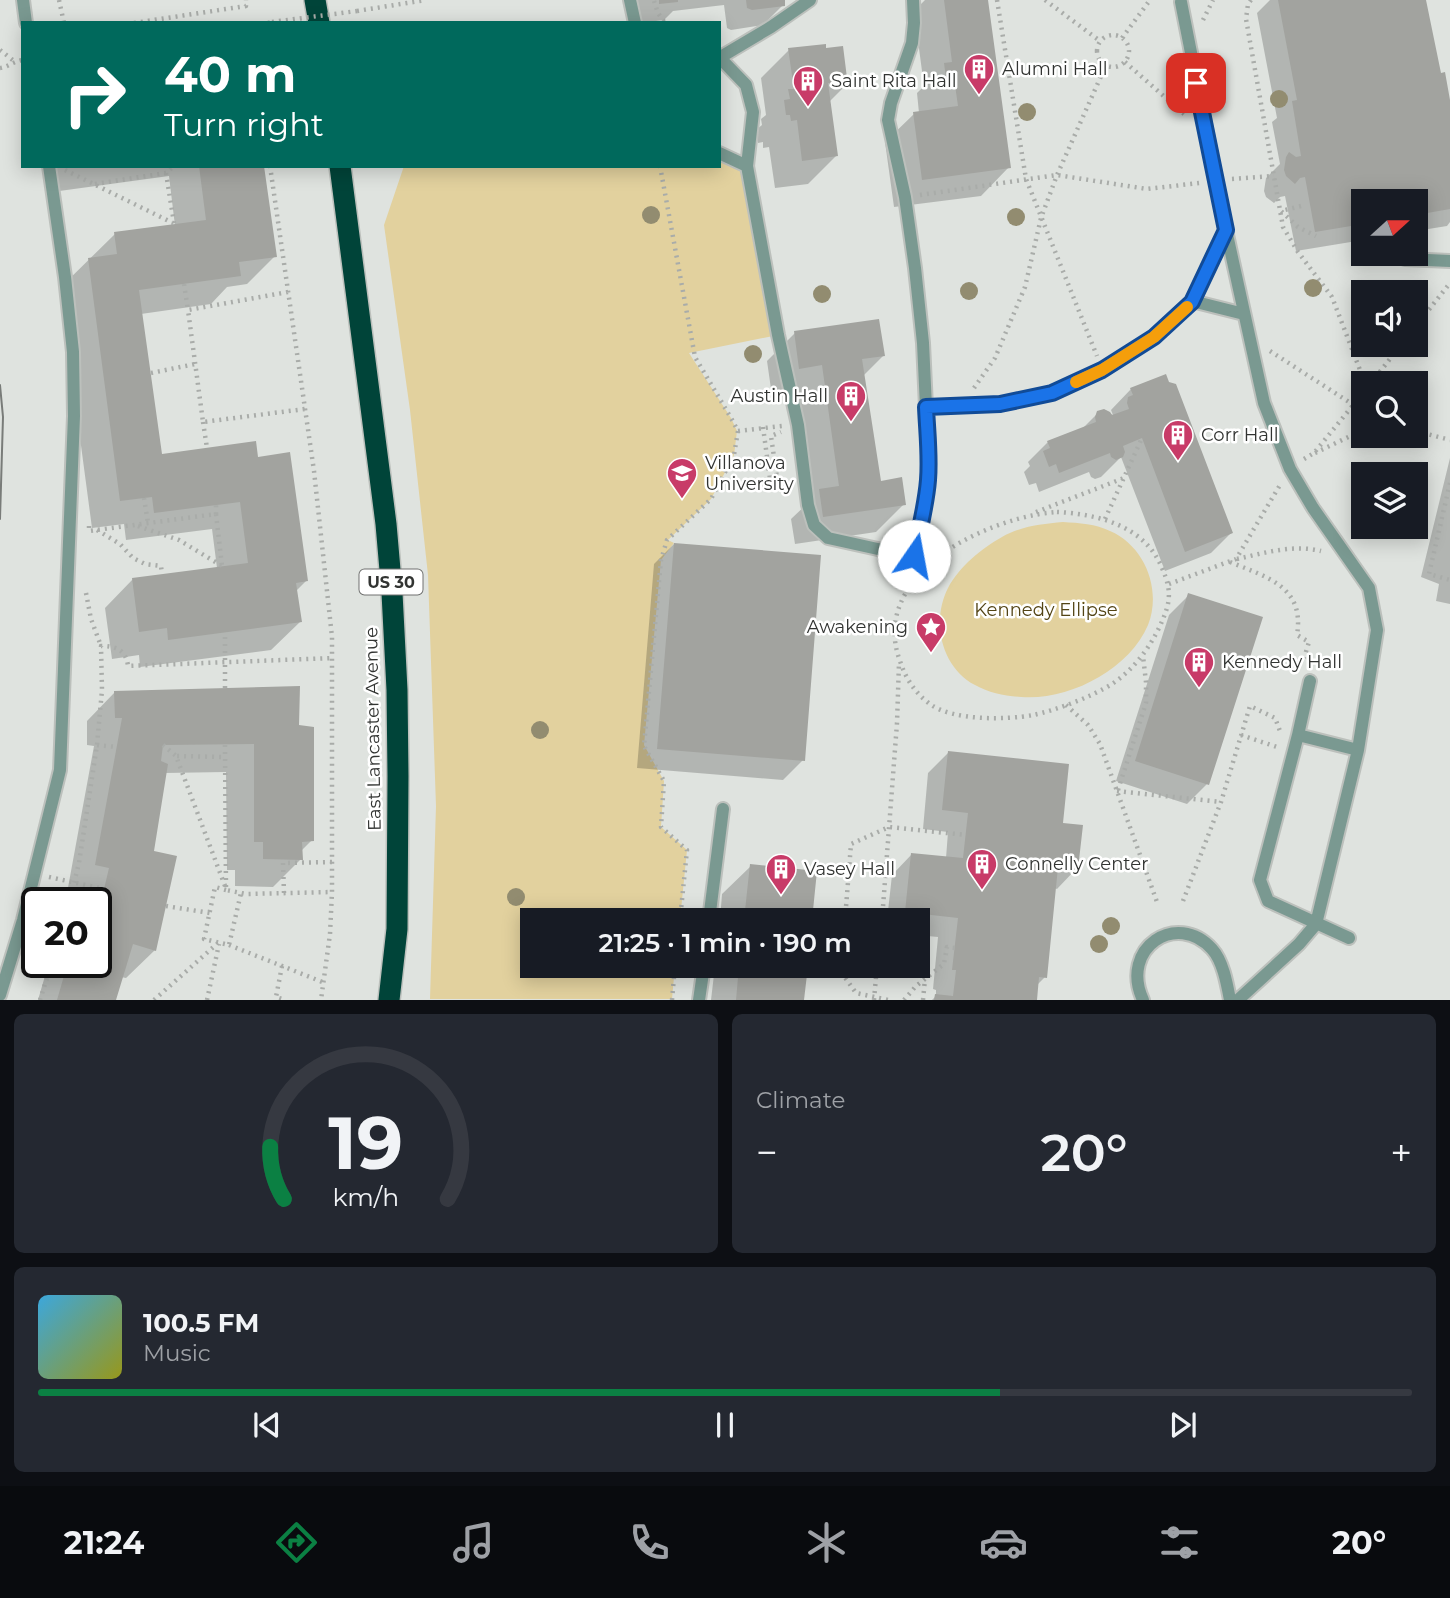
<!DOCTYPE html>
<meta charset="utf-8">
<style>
body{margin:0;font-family:Montserrat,sans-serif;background:#242831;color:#f1f3f6;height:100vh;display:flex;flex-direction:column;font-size:26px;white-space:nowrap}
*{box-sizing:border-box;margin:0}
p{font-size:23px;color:#9ea1a6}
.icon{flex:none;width:38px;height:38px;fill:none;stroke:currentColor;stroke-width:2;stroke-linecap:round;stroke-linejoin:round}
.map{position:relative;height:1000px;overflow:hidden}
.drawer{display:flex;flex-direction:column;gap:14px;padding:14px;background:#0d0f14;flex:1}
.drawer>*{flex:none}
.banner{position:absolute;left:21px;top:21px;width:700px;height:147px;border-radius:0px;box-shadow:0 4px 18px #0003;background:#00695c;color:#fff;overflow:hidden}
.needle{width:46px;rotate:69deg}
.fabs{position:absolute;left:1351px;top:189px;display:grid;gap:14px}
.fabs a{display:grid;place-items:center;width:77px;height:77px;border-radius:0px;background:#171b24;box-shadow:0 4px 18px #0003;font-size:35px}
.speed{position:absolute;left:21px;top:887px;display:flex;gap:14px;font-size:35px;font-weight:700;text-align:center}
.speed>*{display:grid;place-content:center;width:91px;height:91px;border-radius:50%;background:#171b24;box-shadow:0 4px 18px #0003;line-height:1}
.speed .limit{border:4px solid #111;border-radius:10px;background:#fff;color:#111}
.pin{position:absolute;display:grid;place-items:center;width:60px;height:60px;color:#fff;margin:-30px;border-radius:14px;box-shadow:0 4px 10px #0006}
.me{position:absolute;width:77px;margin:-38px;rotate:12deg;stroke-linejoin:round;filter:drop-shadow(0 0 5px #0008)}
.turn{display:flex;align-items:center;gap:24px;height:147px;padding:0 28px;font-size:32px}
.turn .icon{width:91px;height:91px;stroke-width:2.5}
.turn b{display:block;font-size:49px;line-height:60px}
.big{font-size:52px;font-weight:600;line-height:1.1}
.drawer .tile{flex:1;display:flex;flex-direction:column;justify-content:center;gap:10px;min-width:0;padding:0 24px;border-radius:10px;background:#242831}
.drawer .dial{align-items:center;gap:0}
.dial svg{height:182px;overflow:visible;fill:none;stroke:#363941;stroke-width:7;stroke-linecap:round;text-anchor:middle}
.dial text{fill:#f1f3f6;stroke:none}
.song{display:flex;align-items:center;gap:21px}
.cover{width:84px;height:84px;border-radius:10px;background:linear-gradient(135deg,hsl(200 70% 55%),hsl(60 70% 35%))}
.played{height:7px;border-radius:4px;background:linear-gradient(90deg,#0b8043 70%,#363941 70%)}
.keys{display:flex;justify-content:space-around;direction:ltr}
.heat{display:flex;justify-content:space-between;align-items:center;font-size:38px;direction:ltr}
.drawer .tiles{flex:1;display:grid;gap:14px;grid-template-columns:1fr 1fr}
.tile:last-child{grid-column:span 2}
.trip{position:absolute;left:520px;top:908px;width:410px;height:70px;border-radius:0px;background:#171b24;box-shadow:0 4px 18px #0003;font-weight:600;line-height:70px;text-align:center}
.menu{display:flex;height:112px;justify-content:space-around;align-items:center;background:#090b0e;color:#9ea1a6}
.menu .icon{width:49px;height:49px}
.menu .current{color:#0b8043}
.menu b{font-size:32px;color:#f1f3f6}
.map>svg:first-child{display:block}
</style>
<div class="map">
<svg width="1450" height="1000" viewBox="0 0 1450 1000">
<rect width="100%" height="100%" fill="#dfe3df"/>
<path fill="#e2d19e" d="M719,160L747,166L778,335L689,353L731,418L737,431L734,455L711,499L668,540L674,543L661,560L644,745L664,781L661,827L687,850L680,920H532V966H675L672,999H430L436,806L428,575L410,410L384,225L404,166H719Z
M1063,522C1079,523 1096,524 1110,531C1145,546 1162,590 1148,625C1129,670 1068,701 1021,697C1005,696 989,693 975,685C941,667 931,621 948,588C959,567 982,548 1002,537C1021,526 1042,524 1063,522Z"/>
<path fill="#0003" d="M637,0H783V5L763,25L731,30L727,28L724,5L673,11L664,20L640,23Z
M925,0H986L1009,167L981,196L894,207L885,142L914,114L919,113L917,93L924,86L914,11Z
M1270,0H1425L1440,75L1450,110V222L1447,226L1416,231V201H1363V240L1296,251L1285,196L1280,197L1274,203L1266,197L1264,191L1266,178L1280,164L1272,122L1277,118L1257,13Z
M789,50L846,85L829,102L836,156L808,184L775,188L769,147L763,148V142L758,143L756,130L762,125L761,119L766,115L761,78Z
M48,166H262L275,256L247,284L227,287L211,304L141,314L161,456L256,459L306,581L296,591L300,622L271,650L140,667L139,655L112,659L105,608L133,579L217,568L212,529L126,540L124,524L92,528L60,288L115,234L175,226L169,176L52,192Z
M795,333L883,356L863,376L879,483L904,504L876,532L795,544L791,519L810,501L794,393L772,396L767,361Z
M1131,389L1231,533L1211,553L1165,571L1121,457L1101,477L1095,479L1091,477L1089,472L1039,492L1036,483L1029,485L1024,472L1030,466L1028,462L1048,442L1082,429L1098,413L1104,411L1113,415L1111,410Z
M1450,458V604L1436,601L1439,584L1421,577Z
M674,544L803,760L783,780L637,768L654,564Z
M1189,595L1207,784L1187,804L1116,781L1169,615Z
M115,692L298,727L312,840L301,851V859L273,887L235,886V870H227L226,772L165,773L153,853L155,950L126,978L121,977L114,1000H38L49,962H96V903H80L82,896L67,893L94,746L87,745V721Z
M948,753L1061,825L1077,868L1057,889L1054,888L1045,977L1036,986L1035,1000H932L936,996V990L933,989L938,937L917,935V920H887L892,875L912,854L946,858L948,832L923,829L928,773Z
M751,866L816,873L811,920H720L722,894Z
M715,966H806L802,1000H711Z"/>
<path fill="#a2a39f" d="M659,0H678V2L659,4Z
M746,0H785V6L752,10L747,8Z
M944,0H988L1011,168L922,180L913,112L958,106L955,85L947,86L944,63L952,62Z
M1278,0H1426L1441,73L1445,72L1450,100V209L1416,215V201H1363V224L1315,232L1305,177L1300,178L1295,184L1286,176L1284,170L1286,157L1289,152L1296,157L1301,156L1292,101L1297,100Z
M826,44V48L843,46L848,86L835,87L834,83H828L838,156L802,161L797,120L791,121L790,115H786L784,100L790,99L788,89H794L788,48Z
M199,166H264L277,257L239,262L241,276L139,290L162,454L256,441L258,457L290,452L308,581L296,583L302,622L168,640L167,628L139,632L132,578L248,563L240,502L154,513L152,497L120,501L88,258L117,254L114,232L206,220Z
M879,319L885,356L862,359L881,481L902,477L906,505L823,517L819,489L839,486L822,365L799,369L794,331Z
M1166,374L1169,382L1176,384L1233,533L1185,552L1142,438L1123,446L1125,452L1123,457L1116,460L1111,457L1110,453L1059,473L1056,464L1049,467L1043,451L1050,448L1047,441L1096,422L1095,417L1097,411L1104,409L1110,412L1112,415L1129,409L1127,403L1128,397L1133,395L1130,388Z
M674,543L821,555L805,761L657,749Z
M1188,593L1263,617L1209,785L1135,761Z
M300,686L299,725L314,727V841L302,842L303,860L263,859V842H254V744L163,745L161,761L168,764L154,851L177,856L156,951L133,944L116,1000H57L68,962H96V909L99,910L109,868L95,865L122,718H115L114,691Z
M948,751L1069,764L1063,823L1083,825L1078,869L1058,867L1047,978L1039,977L1037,1000H934L935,994L953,996L956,970H952L958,918L905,912L911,853L963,858L968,813L942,810Z
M750,864L817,871L812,920H744Z
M739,966H808L804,1000H736Z"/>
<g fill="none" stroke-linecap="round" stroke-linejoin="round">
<g stroke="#bcc0bc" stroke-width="16">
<path id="lane" d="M23,0L26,23
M630,0L635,23
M913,0L914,23L912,43L891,103L888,120L905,197L915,268L923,343L926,407L1000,404L1052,393L1103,370L1154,337L1192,301L1226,230
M1181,2L1226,230L1264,403L1290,469L1313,508L1369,588L1377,630L1358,750L1316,924L1299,944L1238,1000
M719,58L771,27L810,0
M720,58L746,85L753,112L747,166L778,335L798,425L808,505L814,525L828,538L914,557C919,531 926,506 928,480C930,456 928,432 926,407
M719,153L747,166
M1405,259L1450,261
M1192,301L1244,314
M1298,735L1310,681
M709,920L723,809
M1349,938L1268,901L1260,880L1298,735L1358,750
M0,995L23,920L60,770L74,416L73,352L65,277L49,166
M699,1000L704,966
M1143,1000C1119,948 1177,910 1212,949C1223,961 1227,984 1230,1000"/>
</g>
<g stroke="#bcc0bc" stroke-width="24">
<path id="highway" d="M315,0L319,23
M340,166L386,524L392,593L397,690L398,776L397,929L389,1000"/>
</g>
<path stroke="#a9aca9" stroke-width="4.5" stroke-dasharray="2 5" stroke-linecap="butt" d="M59,0L64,23
M997,0L1026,179L1097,356
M1045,0L1100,41
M1251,0L1248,4L1246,19L1283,227L1298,252L1332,297L1365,383
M654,1L658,13L665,23
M357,11L426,0
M1203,20L1213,0
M134,23L246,6V0
M268,23L272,22
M1097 51a16 16 0 1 1 32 0a16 16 0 1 1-32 0Z
M1122,38L1150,0
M0,50L14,61
M1125,62L1184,114
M0,68C8,67 14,61 23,60
M270,166L314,471L332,637V892L330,934L321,1000
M660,166L695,357L731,418L738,431L734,455L711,499L667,540L661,560L644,746L664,781L661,827L687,850L680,920
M65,170L175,224
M166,173L174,223
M1232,179L1274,176
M95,184L166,173L174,166
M920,195L1057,175L1147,189L1199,183
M1301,206L1281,211L1298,227L1316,236
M184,284L188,310
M288,292L188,310L203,422L305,409
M1416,326L1450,283
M1270,351L1363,411
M151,373L195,364
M1371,383L1401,345
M974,388L995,358L1025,287L1041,218L1057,175L1106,65
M203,422L207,448
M763,427L770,479L777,478L771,436L781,432
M738,431L782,426
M1416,431L1450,440
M1315,453L1363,430
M1304,459L1314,453L1363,393
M1450,483L1429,574L1450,580
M144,498L148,523
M1036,512L1124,478
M1057,512C1098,514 1145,526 1162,568C1173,593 1170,604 1159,628C1148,650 1133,670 1112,684C1091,697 1057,710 1033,715C1006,720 953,721 930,704C915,693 906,679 900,661C890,634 894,610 910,586C936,545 1009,515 1057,512Z
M216,514L222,566
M1105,519L1142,438
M89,526V531L216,514V505
M138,526L179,540L222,566
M97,530L120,544L133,558L145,564L161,566L162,574
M1237,559C1264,553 1293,544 1321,551
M1230,562C1266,577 1305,586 1297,635L1309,642L1304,658
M1169,584L1236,559L1280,485
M86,593L91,619L101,646
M225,688V632
M1066,705L1088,725L1100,744L1157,902
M1241,735L1277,747
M97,745L117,747
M163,745L176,756
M225,745L226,890L246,894L332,892
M1118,790L1146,703V682L1143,656
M1117,791L1221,802
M49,877L104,889
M225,886L176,756L225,757
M226,890L215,887L204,939L229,945L241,893
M284,893L283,863L332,862
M1183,901L1221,802L1250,706L1275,718L1280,731
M69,903L79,863L97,745L102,690L101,646C116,646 126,650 128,666L333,658
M166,906L210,913
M845,920L851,844L889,827L966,835
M882,920L897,723L899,663
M229,945L325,983
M282,966L276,997L285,1000
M839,966V969L856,993L888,1000
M40,1000L52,962
M154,1000L218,943
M207,1000L219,944
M672,1000L675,966
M874,1000L877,966
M904,1000L916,986L944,964L947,947L955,948
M923,1000L925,979"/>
<use href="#lane" stroke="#7a9991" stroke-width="12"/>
<use href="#highway" stroke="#004439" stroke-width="21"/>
<path stroke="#797c79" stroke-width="2" d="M0,385L3,417L0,519"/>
<path stroke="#a9aca9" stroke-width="4.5" stroke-dasharray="2 5" stroke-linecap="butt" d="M272,22L357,11"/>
</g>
<g fill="#928c70">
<circle cx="1279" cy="99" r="9"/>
<circle cx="1027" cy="112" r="9"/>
<circle cx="651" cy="215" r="9"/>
<circle cx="1016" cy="217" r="9"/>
<circle cx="1313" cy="288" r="9"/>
<circle cx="969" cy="291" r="9"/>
<circle cx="822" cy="294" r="9"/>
<circle cx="753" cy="354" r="9"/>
<circle cx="540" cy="730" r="9"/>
<circle cx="516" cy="897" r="9"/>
<circle cx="1111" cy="926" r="9"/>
<circle cx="1099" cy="944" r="9"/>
</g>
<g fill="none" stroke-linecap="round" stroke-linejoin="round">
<g stroke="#114b97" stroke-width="18">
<path id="route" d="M914,556C919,531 926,506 928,480C930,456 927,431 926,407L1000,404L1052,393L1102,370L1154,337L1192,302L1226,230L1196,83"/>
</g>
<use href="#route" stroke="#1a73e8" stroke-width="12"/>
<path stroke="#f59e0b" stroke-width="12" d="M1076,382L1102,370L1154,337L1187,307"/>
</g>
<defs>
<g id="building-pin" transform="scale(1.575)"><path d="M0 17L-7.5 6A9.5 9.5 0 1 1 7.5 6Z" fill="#c83b68" stroke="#fff"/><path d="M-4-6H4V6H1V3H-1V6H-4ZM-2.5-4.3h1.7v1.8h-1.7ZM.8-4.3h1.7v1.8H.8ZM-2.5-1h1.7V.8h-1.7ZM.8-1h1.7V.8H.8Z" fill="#fff"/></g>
<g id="university-pin" transform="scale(1.575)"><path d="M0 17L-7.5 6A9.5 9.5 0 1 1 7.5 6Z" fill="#c83b68" stroke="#fff"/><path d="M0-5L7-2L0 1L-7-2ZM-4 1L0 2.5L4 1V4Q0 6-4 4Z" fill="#fff"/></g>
<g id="sight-pin" transform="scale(1.575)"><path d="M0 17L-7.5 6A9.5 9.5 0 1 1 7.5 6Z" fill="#c83b68" stroke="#fff"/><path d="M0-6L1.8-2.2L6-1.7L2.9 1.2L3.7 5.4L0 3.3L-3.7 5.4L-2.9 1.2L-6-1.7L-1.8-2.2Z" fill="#fff"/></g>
</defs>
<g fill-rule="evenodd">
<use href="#building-pin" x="979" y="69"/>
<use href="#building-pin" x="808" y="81"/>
<use href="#building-pin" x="851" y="396"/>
<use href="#building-pin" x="1178" y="435"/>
<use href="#university-pin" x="682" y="473"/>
<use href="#sight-pin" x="931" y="627"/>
<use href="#building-pin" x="1199" y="662"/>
<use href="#building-pin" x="982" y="864"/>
<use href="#building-pin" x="781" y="869"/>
</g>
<g text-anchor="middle" stroke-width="5" stroke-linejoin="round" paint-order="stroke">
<rect fill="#fff" stroke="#707170" stroke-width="2" x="359.5" y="569.5" width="63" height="25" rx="5"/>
<g font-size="16" font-weight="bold" fill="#323432">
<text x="391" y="588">US 30</text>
</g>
<g font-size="18" fill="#323432" stroke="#fff" text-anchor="start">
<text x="1002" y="75">Alumni Hall</text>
<text x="831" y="87">Saint Rita Hall</text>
<text x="828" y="402" text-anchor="end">Austin Hall</text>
<text x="1201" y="441">Corr Hall</text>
<text x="705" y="469">Villanova<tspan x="705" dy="21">University</tspan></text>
<text x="908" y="633" text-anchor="end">Awakening</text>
<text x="1222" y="668">Kennedy Hall</text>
<text x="1005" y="870">Connelly Center</text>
<text x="804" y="875">Vasey Hall</text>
</g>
<g font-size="18" fill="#534415" stroke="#fff">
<text x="1046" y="616">Kennedy Ellipse</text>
</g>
<g font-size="18" fill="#323432" stroke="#fff">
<text transform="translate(373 729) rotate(-91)" y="6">East Lancaster Avenue</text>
</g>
</g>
</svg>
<div class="fabs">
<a><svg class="needle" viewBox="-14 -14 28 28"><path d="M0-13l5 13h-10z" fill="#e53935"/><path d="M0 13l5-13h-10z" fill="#9ea1a6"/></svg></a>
<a><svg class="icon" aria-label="sound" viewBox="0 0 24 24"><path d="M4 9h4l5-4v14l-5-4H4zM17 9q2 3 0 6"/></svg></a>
<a><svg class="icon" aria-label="search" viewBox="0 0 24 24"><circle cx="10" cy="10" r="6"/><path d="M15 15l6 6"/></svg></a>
<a><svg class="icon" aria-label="layers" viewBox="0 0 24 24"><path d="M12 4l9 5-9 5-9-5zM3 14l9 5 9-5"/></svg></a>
</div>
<div class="speed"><div class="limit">20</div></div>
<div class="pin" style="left:1196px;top:83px;background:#d93025"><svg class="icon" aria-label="arrive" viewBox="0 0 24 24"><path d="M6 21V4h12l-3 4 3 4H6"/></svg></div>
<svg class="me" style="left:914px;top:556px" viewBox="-20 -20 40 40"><circle r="19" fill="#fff"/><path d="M0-13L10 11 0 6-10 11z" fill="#1a73e8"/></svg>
<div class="trip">21:25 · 1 min · 190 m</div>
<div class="banner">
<div class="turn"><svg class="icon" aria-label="right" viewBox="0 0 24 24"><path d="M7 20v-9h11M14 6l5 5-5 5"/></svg><div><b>40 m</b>Turn right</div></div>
</div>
</div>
<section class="drawer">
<div class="tiles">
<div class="tile dial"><svg viewBox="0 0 100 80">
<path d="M14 69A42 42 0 1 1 86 69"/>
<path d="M14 69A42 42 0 0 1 8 46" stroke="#0b8043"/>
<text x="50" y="56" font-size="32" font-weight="700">19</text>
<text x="50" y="72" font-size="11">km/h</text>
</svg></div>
<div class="tile"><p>Climate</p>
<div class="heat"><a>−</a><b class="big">20°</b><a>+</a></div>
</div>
<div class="tile">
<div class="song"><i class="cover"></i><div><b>100.5 FM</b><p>Music</p></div></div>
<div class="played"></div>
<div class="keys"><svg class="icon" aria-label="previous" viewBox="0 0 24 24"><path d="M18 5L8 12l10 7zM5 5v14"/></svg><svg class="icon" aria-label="pause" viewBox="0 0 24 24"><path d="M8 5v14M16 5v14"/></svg><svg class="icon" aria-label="next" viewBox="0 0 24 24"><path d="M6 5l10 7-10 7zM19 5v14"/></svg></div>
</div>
</div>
</section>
<nav class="menu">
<b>21:24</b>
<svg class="icon current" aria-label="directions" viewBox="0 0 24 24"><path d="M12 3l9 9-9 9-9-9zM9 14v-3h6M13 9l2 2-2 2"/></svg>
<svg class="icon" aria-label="music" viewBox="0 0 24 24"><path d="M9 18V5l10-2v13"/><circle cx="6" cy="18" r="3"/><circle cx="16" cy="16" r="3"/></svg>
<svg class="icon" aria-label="phone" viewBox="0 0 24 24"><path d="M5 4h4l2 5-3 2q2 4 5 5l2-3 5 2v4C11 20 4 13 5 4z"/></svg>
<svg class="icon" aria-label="climate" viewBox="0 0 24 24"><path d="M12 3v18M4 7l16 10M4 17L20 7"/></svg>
<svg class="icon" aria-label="car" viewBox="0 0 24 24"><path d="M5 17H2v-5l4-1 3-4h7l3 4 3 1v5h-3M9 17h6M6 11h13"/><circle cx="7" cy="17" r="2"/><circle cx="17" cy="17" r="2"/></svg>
<svg class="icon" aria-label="filters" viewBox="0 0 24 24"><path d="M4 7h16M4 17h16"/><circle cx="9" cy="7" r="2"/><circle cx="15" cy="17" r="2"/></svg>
<b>20°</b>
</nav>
